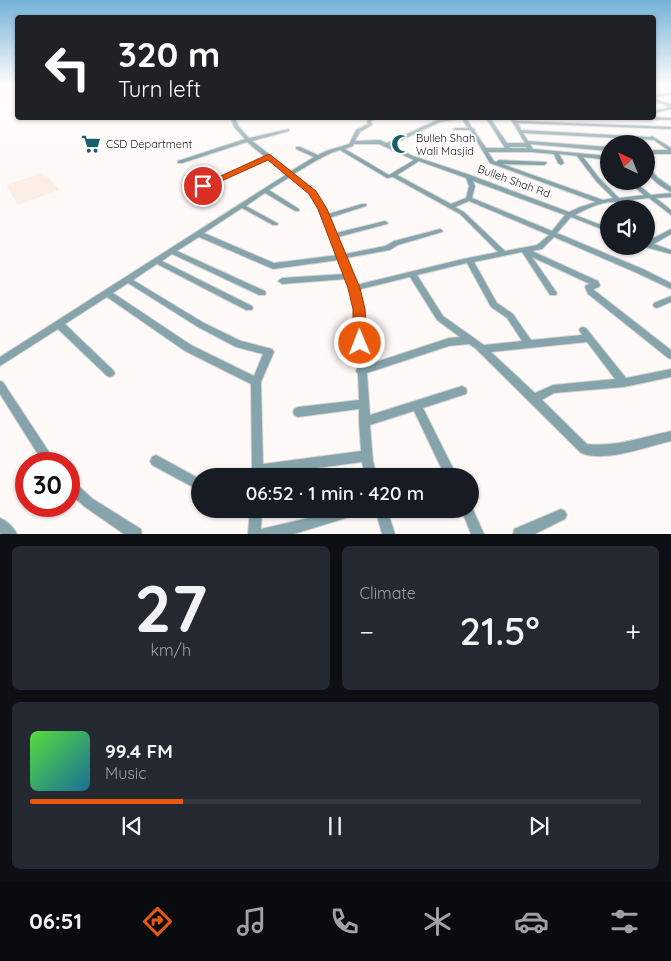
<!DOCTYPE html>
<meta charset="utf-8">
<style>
body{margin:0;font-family:Quicksand,sans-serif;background:#242831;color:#f1f3f6;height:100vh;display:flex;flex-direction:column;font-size:19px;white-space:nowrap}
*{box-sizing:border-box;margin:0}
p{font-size:16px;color:#9ea1a6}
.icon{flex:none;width:28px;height:28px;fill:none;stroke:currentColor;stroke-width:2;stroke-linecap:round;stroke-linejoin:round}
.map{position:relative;height:534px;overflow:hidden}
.drawer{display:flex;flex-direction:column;gap:12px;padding:12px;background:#0d0f14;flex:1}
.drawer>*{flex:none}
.hud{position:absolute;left:15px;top:15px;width:641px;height:105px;border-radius:5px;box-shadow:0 1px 4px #0004;background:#202124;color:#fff;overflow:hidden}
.needle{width:32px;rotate:317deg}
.buttons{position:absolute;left:600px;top:135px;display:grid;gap:10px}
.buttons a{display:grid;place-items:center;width:55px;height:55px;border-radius:50%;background:#171b24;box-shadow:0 1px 4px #0004;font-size:25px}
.speed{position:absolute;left:15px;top:452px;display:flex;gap:10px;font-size:25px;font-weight:700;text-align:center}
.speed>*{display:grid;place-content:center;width:65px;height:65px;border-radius:50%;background:#171b24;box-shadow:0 1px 4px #0004;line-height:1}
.speed .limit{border:8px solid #d22;background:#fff;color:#111}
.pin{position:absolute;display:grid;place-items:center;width:42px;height:42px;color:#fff;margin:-21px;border:2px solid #fff;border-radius:50%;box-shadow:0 1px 5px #0007}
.me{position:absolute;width:55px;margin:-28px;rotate:359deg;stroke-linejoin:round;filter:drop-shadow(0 0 4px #0008)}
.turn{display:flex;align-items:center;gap:18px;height:105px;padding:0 20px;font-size:22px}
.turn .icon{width:65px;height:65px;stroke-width:2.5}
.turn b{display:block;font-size:35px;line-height:42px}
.big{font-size:38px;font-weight:600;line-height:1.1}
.drawer .widget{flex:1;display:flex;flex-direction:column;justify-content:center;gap:8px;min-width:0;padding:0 18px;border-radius:8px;background:#242831}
.drawer .dial{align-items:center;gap:0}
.dial b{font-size:65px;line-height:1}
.song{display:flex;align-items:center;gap:15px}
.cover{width:60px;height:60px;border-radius:8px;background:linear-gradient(135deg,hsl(110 70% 55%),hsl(200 70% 35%))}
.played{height:5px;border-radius:2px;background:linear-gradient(90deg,#ea580c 25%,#363941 25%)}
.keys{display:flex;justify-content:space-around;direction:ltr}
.heat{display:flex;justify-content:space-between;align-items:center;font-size:28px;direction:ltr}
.drawer .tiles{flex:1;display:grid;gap:12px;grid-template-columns:1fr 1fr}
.widget:last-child{grid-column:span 2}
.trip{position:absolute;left:191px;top:468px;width:288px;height:50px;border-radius:25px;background:#171b24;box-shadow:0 1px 4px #0004;font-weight:600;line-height:50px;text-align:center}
.tab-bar{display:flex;height:80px;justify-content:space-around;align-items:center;background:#090b0e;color:#9ea1a6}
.tab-bar .icon{width:35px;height:35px}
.tab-bar .current{color:#ea580c}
.tab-bar b{font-size:22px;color:#f1f3f6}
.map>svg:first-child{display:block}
</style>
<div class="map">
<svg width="671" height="534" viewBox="0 0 671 534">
<rect width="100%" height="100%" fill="#fffaf8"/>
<path fill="#fdeee5" d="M42,173L45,177L48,176L59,190L18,205L6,185Z"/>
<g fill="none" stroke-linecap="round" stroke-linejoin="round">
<g stroke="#dad6d4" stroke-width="2">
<path id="minor" d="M654,86H662L654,88Z
M671,93V95L654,97V95Z
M655,99L671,104V109L654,113V111L670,107L655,101Z
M654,117L671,118V120L603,119L601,118Z
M231,118H235L239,127L249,138L289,129V131L252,141L291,171L314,157L296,149V147H300L318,155L326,151L349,144L356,130L368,124L367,121L372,118H376L371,121L372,125L360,132L355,141L380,140L387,143L437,120L455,118H466L472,128L475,129L474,130L486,148H505L486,118H490L507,143H525L510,118H514L516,121L671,127V129L518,123L521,130L650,137L652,136L671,148V154H646V150H668L654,140L523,133L528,141L609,147V151L530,144L533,149L609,156V160L583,157L600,179L619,198L644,195L627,181H634L651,195L671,193V197L656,198L671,210V215L649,198L622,201L619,203C606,199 587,209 575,215L609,228V232L571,217L557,233L643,269L671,283V289L637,273L554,237L542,249L532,251L598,281L600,285L599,287L594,289V290L671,350V359L668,358L588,294L585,287L586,285L590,284L532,257L557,293L556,295H550L522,252L474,262L497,303L513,314L531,340L582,335L579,330L580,328L583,327L586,328L626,378L671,369V377L624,387L554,393L542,400L587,444C616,447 643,437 671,431V441C647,447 604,463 581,453L475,348L469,344L449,346L367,373L370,415L462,386L466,388L467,391L466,394L423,408L457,476H445L414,411L370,425L373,461L377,476H365L362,462L264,475V476H252L251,384L185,351L107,297L65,324L113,370L115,373L113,376L110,377L107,376L58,329L0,366V357L287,174L268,159L205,187H201V185L265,157L247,142L182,163H178V161L245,139L234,127ZM462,119L468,128H455L453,129L455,130H470L490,163L596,202L580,207L569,212L470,175L413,156L391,145L440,122ZM354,144H379L414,160L389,175L345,149L353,146ZM509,147H526L527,148H511ZM340,150L387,178L393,177L460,214L498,252L463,259L356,285L346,258L390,250L398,245L442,232L443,231L440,229L394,241L385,246L345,254L338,237L387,224L388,223L385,221L336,233L329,218L366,206V204H362L328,214L314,192L294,174C309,165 323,155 340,150ZM488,152H531L554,154L558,163L561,165L564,163L559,154L577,156L596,181L613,198L603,200L502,164L544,165L547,163L546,162L499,160L496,162L494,161ZM419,161L466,178L469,186L466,198L451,204L397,175ZM290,177L310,194L315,202L328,231L338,255L274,263L204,233L242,208L273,225H277L278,224L277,223L246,206L265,193L295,211H299V209L269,190ZM473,181L565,215L552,231L472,198L475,186ZM469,201L549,235L537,245L505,251L464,212L455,207ZM199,237L273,269L339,260L344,274L282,278L278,281L282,284L346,279L355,309L357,369L356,371L358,374L359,400L298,407L294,409L293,412L294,415L298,417L359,409V422L361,451L263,464L261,382L274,352L272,349L241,341L204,323L133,280L157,264L246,310H252L253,308L252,306L162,261L172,254L259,295H265L266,293L265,291L177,251ZM467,263L491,307L507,318L522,341L484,345L443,316L417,275ZM410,277L437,320L460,337L449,338L367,365L363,309L357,290ZM128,283L198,327L236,347L263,354L254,376L191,345L113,293ZM587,342L615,379L553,385L535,393L491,352Z
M646,165L648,166L657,177L671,187V192C661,187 646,177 646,165Z
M671,229V234L654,244L671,250V254L645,247L646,246V242Z
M671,296V302L657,308L654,307L653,305L654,303Z
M0,381L3,382L57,464H44L0,394Z
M156,455L200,479V491L152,465L150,461L152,457Z
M69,479L73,481L93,499L141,529L142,534H124L85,507L69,493Z
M470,504L471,505L484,534H471L461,509H470Z
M250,509H262L261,529L304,519L337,509H362L360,513L356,515L294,534H248Z
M375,509H387L395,534H382Z
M561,509L565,511L567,515L565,519L535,534H513L514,529Z
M0,518C7,521 14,527 17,534H1L0,533Z"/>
</g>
<use href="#minor" fill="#86a4ac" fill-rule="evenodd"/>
</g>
<linearGradient id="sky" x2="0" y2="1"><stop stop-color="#74b2d8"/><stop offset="0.53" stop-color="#fffdfc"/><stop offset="1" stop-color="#fffdfc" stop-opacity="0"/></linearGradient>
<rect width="671" height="161" fill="url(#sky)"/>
<path fill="#ea580c" stroke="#983908" d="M269,154L316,191L327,209L360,288L365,309L367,343L365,347H355L353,343V309L348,288L318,209L309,194L268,160L206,188L199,186Z"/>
<defs>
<g id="supermarket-bare" transform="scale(1.5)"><path d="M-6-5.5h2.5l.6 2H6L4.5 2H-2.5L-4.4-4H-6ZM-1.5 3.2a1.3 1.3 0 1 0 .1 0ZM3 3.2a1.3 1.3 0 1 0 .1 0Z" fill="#16606e" stroke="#fff" stroke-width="2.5" paint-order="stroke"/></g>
<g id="mosque-bare" transform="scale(1.5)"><path d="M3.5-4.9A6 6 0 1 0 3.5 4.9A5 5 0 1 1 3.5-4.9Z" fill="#16606e" stroke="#fff" stroke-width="2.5" paint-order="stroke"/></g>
</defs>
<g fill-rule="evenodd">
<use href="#supermarket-bare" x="91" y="144"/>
<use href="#mosque-bare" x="401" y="144"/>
</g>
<g text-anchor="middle" stroke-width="4" stroke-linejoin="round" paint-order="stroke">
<g font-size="11" fill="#1a1614" stroke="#fff" text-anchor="start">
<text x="416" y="142">Bulleh Shah<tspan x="416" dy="13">Wali Masjid</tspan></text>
<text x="106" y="148">CSD Department</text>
</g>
<g font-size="11" fill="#1a1614" stroke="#fff">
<text transform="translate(514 181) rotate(20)" y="4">Bulleh Shah Rd</text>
</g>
</g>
</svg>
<div class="buttons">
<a><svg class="needle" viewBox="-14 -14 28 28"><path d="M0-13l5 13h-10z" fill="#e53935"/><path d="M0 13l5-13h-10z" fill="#9ea1a6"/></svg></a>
<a><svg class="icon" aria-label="sound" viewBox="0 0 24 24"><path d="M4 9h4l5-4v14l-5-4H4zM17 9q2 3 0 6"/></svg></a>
</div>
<div class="speed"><div class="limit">30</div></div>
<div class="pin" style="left:203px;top:186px;background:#d93025"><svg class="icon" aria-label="arrive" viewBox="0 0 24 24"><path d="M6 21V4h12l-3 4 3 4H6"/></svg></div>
<svg class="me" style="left:360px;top:343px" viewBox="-20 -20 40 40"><circle r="17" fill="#ea580c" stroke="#fff" stroke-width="3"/><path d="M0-11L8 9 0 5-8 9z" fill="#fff"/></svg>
<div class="trip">06:52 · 1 min · 420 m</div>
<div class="hud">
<div class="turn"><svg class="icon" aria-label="left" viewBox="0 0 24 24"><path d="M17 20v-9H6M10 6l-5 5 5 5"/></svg><div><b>320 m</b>Turn left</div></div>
</div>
</div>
<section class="drawer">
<div class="tiles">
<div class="widget dial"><b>27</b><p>km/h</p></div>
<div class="widget"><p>Climate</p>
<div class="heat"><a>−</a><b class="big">21.5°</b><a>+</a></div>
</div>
<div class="widget">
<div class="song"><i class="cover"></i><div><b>99.4 FM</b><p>Music</p></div></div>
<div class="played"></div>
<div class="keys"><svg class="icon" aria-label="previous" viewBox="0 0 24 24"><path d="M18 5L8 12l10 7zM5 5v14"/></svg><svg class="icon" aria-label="pause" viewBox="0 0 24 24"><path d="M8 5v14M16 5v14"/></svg><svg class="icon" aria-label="next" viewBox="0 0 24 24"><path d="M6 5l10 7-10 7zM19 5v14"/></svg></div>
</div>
</div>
</section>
<nav class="tab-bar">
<b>06:51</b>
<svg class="icon current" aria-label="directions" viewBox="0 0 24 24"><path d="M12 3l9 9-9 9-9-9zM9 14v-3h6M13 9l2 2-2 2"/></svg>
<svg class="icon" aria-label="music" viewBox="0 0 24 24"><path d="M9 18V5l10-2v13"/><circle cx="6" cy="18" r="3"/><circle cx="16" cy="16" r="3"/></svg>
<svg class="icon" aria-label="phone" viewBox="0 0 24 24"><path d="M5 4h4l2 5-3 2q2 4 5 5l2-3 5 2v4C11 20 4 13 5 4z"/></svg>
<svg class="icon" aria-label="climate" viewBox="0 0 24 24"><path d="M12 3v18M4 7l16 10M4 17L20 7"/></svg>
<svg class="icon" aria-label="car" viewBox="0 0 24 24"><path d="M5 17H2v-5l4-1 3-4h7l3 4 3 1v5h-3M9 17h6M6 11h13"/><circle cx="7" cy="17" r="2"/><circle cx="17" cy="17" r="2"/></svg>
<svg class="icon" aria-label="filters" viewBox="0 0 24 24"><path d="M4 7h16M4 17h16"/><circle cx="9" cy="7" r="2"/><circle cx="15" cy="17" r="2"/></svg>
</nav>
